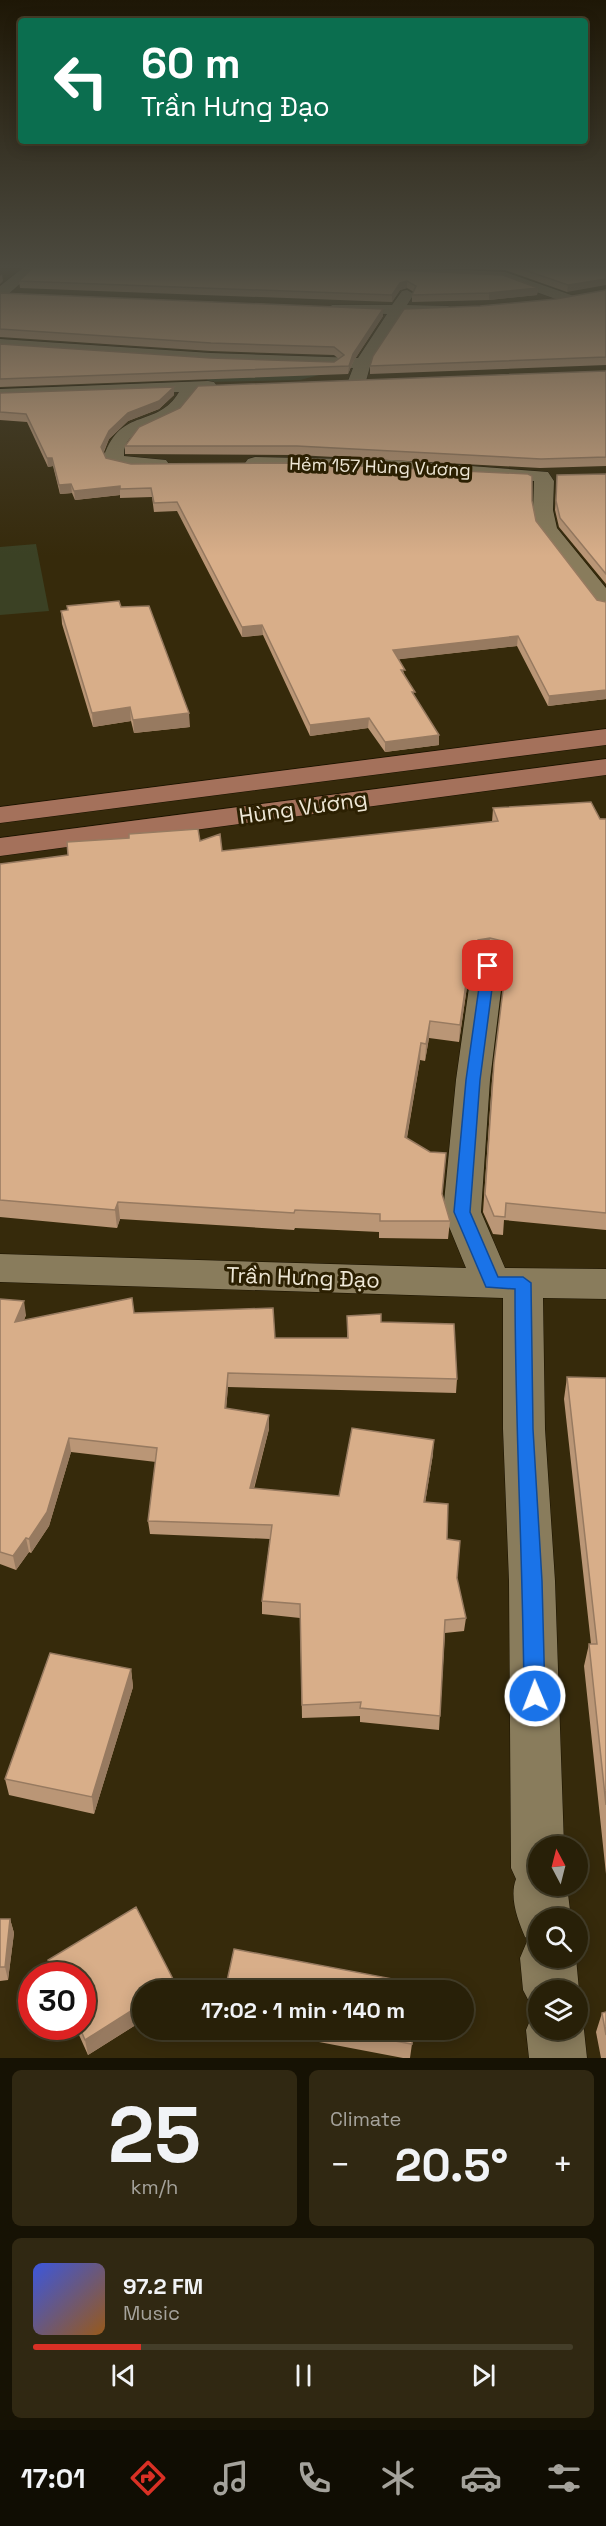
<!DOCTYPE html>
<meta charset="utf-8">
<style>
body{margin:0;font-family:"Space Grotesk",sans-serif;background:#302812;color:#f1f3f6;height:100vh;display:flex;flex-direction:column;font-size:22px;white-space:nowrap}
*{box-sizing:border-box;margin:0}
p{font-size:20px;color:#a5a39c}
.icon{flex:none;width:33px;height:33px;fill:none;stroke:currentColor;stroke-width:2;stroke-linecap:round;stroke-linejoin:round}
.map{position:relative;height:2058px;overflow:hidden}
.sheet{display:flex;flex-direction:column;gap:12px;padding:12px;background:#161204;flex:1}
.sheet>*{flex:none}
.guide{position:absolute;left:18px;top:18px;width:570px;height:126px;border-radius:6px;box-shadow:0 3px 15px #0003,0 0 0 2px #443e29;background:#0b6e4f;color:#fff;overflow:hidden}
.needle{width:39px;rotate:353deg}
.controls{position:absolute;left:528px;top:1836px;display:grid;gap:12px}
.controls a{display:grid;place-items:center;width:60px;height:60px;border-radius:50%;background:#282008;box-shadow:0 3px 15px #0003,0 0 0 2px #443e29;font-size:30px}
.speed{position:absolute;left:18px;top:1962px;display:flex;gap:12px;font-size:30px;font-weight:700;text-align:center}
.speed>*{display:grid;place-content:center;width:78px;height:78px;border-radius:50%;background:#282008;box-shadow:0 3px 15px #0003,0 0 0 2px #443e29;line-height:1}
.speed .limit{border:9px solid #d22;background:#fff;color:#111}
.pin{position:absolute;display:grid;place-items:center;width:51px;height:51px;color:#fff;margin:-26px;border-radius:12px;box-shadow:0 3px 9px #0006}
.me{position:absolute;width:66px;margin:-33px;rotate:359deg;stroke-linejoin:round;filter:drop-shadow(0 0 4px #0008)}
.turn{display:flex;align-items:center;gap:21px;height:126px;padding:0 24px;font-size:27px}
.turn .icon{width:78px;height:78px;stroke-width:2.5}
.turn b{display:block;font-size:42px;line-height:51px}
.big{font-size:45px;font-weight:800;line-height:1.1}
.sheet .card{flex:1;display:flex;flex-direction:column;justify-content:center;gap:9px;min-width:0;padding:0 21px;border-radius:9px;background:#302812}
.sheet .dial{align-items:center;gap:0}
.dial b{font-size:78px;line-height:1}
.song{display:flex;align-items:center;gap:18px}
.cover{width:72px;height:72px;border-radius:9px;background:linear-gradient(135deg,hsl(230 70% 55%),hsl(30 70% 35%))}
.played{height:6px;border-radius:3px;background:linear-gradient(90deg,#d93025 20%,#443e29 20%)}
.keys{display:flex;justify-content:space-around;direction:ltr}
.heat{display:flex;justify-content:space-between;align-items:center;font-size:33px;direction:ltr}
.sheet .tiles{flex:1;display:grid;gap:12px;grid-template-columns:1fr 1fr}
.card:last-child{grid-column:span 2}
.trip{position:absolute;left:132px;top:1980px;width:342px;height:60px;border-radius:30px;background:#282008;box-shadow:0 3px 15px #0003,0 0 0 2px #443e29;font-weight:800;line-height:60px;text-align:center}
.menu{display:flex;height:96px;justify-content:space-around;align-items:center;background:#100d03;color:#a5a39c}
.menu .icon{width:42px;height:42px}
.menu .current{color:#d93025}
.menu b{font-size:27px;color:#f1f3f6}
.map>svg:first-child{display:block}
</style>
<div class="map">
<svg width="606" height="2058" viewBox="0 0 606 2058">
<rect width="100%" height="100%" fill="#362a0b"/>
<path fill="#3b4124" d="M217,369L319,372V375L300,380L205,382Z
M36,544L49,611L0,615V547Z"/>
<g fill="none" stroke-linecap="round" stroke-linejoin="round">
<g stroke="#1b1300" stroke-width="1">
<path id="minor" d="M23,268H38L5,297L0,298V286Z
M340,268H423L505,272L574,296L577,299L574,302H564L503,280L347,272Z
M407,290L414,294L407,305L448,306L456,311L448,316L402,314L371,363L366,381L357,386L348,381L353,368L211,363L0,349V339L211,353L358,358L387,314L337,313L329,308L332,305H392L402,291Z
M208,381L214,382L217,386L214,390L197,392C191,402 186,411 176,417C158,429 123,427 124,456L166,460L169,464L166,468C146,473 116,474 104,456C121,406 157,429 179,392L0,399V389Z
M255,457L392,460L548,472L554,481L553,510L557,528L606,588V610L598,608L537,529L533,510L534,481L392,472L248,467L245,463L248,459Z
M488,957L499,959L504,966L490,1080L481,1212L505,1268L606,1269V1299L543,1298L545,1429L555,1581L564,1846H538V1886H567L571,1918H538V1958H576L579,1990L578,1994V1990H538V2030H578V2015L584,2030L587,2058H529L526,2030L534,2011L523,1990L520,1958L528,1939L525,1937C518,1921 509,1897 516,1879L511,1868L509,1581L503,1429V1298L0,1282V1254L466,1268L443,1212L456,1080L472,966L477,959Z"/>
</g>
<g stroke="#1b1300" stroke-width="1">
<path id="major" d="M606,729V745L0,823V807Z
M606,759V775L0,856V838Z"/>
</g>
<use href="#minor" fill="#897c5c" fill-rule="evenodd"/>
<use href="#major" fill="#a4715b" fill-rule="evenodd"/>
</g>
<path fill="#ba9676" d="M351,268L538,288L537,295L489,300L412,302V295L414,292L407,288L400,290L392,302L20,288L19,281Z
M390,268H606L567,292L505,270Z
M606,290V365L370,374V366L480,306L556,299Z
M0,293L383,309V316L353,362L348,374L0,387V344L211,358L334,362L339,359L334,355L211,351L0,337Z
M606,371V466L540,468L297,455L125,454V446Z
M0,393L174,395L159,409L128,421L109,439L104,452L106,458L131,464L532,501L536,521L597,600L606,602V699L548,706L517,646L399,659L405,676L415,697L439,735V745L385,752L368,728L310,736L263,635L242,637L177,511L154,512L152,497L120,498V495L75,500L72,493L60,494L53,466L48,467L27,422L0,420Z
M606,474V584L559,527L555,510L557,475Z
M67,606L121,607L190,727L134,733L131,721L93,727L62,624L61,611L67,610Z
M493,808L606,819V1230L504,1220L503,1235L493,1234L483,1212L492,1080L506,966L501,958L488,955L477,957L470,966L459,1042L429,1038L425,1061L420,1060L407,1138L442,1196L450,1221L448,1239L379,1238V1232L295,1228L294,1230L120,1219L117,1228L0,1217V864L200,841L222,851L492,822Z
M0,1299L26,1315L24,1320L134,1313L275,1338H347V1316L381,1322L457,1379L456,1393L228,1387L226,1409L269,1415V1429L254,1489L339,1496L433,1454L425,1503L447,1539L466,1618L464,1631L445,1633L439,1730L360,1722V1716L302,1718L300,1618L262,1614V1601L270,1539L150,1534L148,1521L156,1462L71,1452L49,1526L31,1553L29,1552L16,1570L0,1564Z
M567,1377L606,1378V1874L584,1666L589,1644H591L564,1399Z
M131,1669L133,1687L94,1814L9,1795L5,1779Z
M0,1919H10L14,1933L8,1980L0,1981Z
M48,1960L142,1990V2021L88,2055L75,2026H82V1976H51Z
M606,2012V2058H601L596,2032L602,2013Z
M256,2030H414L410,2058H403Z"/>
<path fill="#977a60" d="M2,274L3,281L0,284V276Z
M606,279V285L567,292L568,285Z
M407,281V288L400,290L392,302V295L400,283Z
M538,288L537,295L489,300V293Z
M383,309V316L353,362L348,374L349,366L353,354Z
M174,387V395L159,409L128,421L109,439L102,455L101,447L109,431L128,413Z
M47,458H52L53,466L48,467Z
M71,484L72,493L60,494L59,485Z
M120,486V495L75,500L74,491Z
M262,625L263,635L242,637V627Z
M518,636L517,646L393,660V650Z
M606,690V699L548,706L549,696Z
M130,707L131,721L93,727L92,713Z
M189,713L190,727L134,733L133,720Z
M369,718L368,728L310,736V725Z
M439,735V745L385,752V742Z
M490,938L488,955L477,957L470,966L459,1042L460,1025L471,949L478,940Z
M430,1021L429,1038L425,1061L426,1044Z
M421,1043L420,1060L404,1154L405,1137Z
M118,1202L120,1219L117,1228L115,1210Z
M24,1301L26,1315L17,1336L15,1322Z
M228,1373V1387L225,1422V1408Z
M269,1415V1429L250,1502V1488Z
M69,1438L71,1452L49,1526L31,1553L29,1539Z
M434,1440L433,1454L423,1516L424,1502Z
M26,1538L29,1552L16,1570L13,1556Z
M131,1669L133,1687L94,1814L92,1797Z
M10,1919L14,1933L8,1980L5,1967Z
M175,1983L176,1990H164Z
M142,2004V2021L88,2055L85,2040Z"/>
<path fill="#d8ae89" stroke="#977a60" stroke-width="1.5" d="M33,268H351L503,275L538,288L489,293L412,295L416,286L407,281L400,283L392,295L19,281Z
M519,268H606V279L568,285Z
M606,290V357L370,366L373,356L404,309L480,306L556,299Z
M0,293L383,309L353,354L349,366L0,379V344L211,358L334,362L344,355L334,347L211,343L0,329Z
M606,371V457L541,459L297,446H125L139,427L180,408L198,386Z
M174,387L159,401L128,413L109,431L101,447L106,458L131,464L297,463L528,474L532,476V501L536,521L597,600L606,602V690L549,696L518,636L393,650L405,670H401L415,692H412L439,735L385,742L369,718L310,725L262,625L242,627L177,502L154,503L151,488L120,489V486L74,491L71,484L59,485L52,458H47L26,414L0,412V393Z
M606,474V574L560,518L556,501L557,475Z
M119,601L121,607L149,606L189,713L133,720L130,707L92,713L61,611L68,610L67,606Z
M591,802L600,819H606V1213L506,1203L505,1217L494,1216L485,1194L494,1063L508,950L502,941L490,938L478,940L471,949L460,1025L430,1021L426,1044L421,1043L405,1137L430,1152L446,1153L442,1194L450,1221H380V1214L295,1210L294,1213L118,1202L115,1210L0,1200V864L68,855L67,842L129,838V834L198,829L200,841L220,834L222,851L498,821L493,808Z
M132,1298L134,1313L273,1308L275,1338H348L347,1316L381,1314V1322L454,1324L457,1379L228,1373L225,1408L269,1415L250,1488L339,1496L352,1428L434,1440L424,1502L448,1504L447,1539L460,1541L457,1578L466,1618L445,1620L440,1716L360,1708L361,1702L302,1705L300,1604L262,1601L272,1525L148,1521L157,1448L69,1438L47,1512L29,1539L26,1538L13,1556L0,1552V1299L24,1301L15,1322Z
M567,1377L606,1378V1805L589,1644H597Z
M50,1653L131,1669L92,1797L5,1779Z
M136,1907L175,1983L164,1990H142V2004L85,2040L79,2026H82V1976H55L48,1960Z
M0,1919H10L5,1967H0Z
M234,1949L419,1984L418,1990H225Z
M606,2012V2035L602,2013Z
M334,2030H413L412,2044Z"/>
<linearGradient id="sky" x2="0" y2="1"><stop stop-color="#1e1706"/><stop offset="0.48" stop-color="#4c4a3f"/><stop offset="1" stop-color="#4c4a3f" stop-opacity="0"/></linearGradient>
<rect width="606" height="556" fill="url(#sky)"/>
<path fill="#1a73e8" stroke="#114b97" stroke-width="1.5" d="M488,962L495,966L480,1080L470,1212L498,1277H523L531,1283L533,1429L542,1581L545,1696L542,1703L535,1706L527,1703L524,1696C523,1560 515,1425 515,1289L486,1287L454,1212L466,1080L482,966Z"/>
<g text-anchor="middle" stroke-width="6" stroke-linejoin="round" paint-order="stroke">
<g font-size="18" fill="#eee7d6" stroke="#2c2002">
<text transform="translate(380 467) rotate(2)" y="6">Hẻm 157 Hùng Vương</text>
</g>
<g font-size="22" fill="#eee7d6" stroke="#2c2002">
<text transform="translate(303 807) rotate(-8)" y="8">Hùng Vương</text>
<text transform="translate(303 1277) rotate(2)" y="8">Trần Hưng Đạo</text>
</g>
</g>
</svg>
<div class="controls">
<a><svg class="needle" viewBox="-14 -14 28 28"><path d="M0-13l5 13h-10z" fill="#e53935"/><path d="M0 13l5-13h-10z" fill="#a5a39c"/></svg></a>
<a><svg class="icon" aria-label="search" viewBox="0 0 24 24"><circle cx="10" cy="10" r="6"/><path d="M15 15l6 6"/></svg></a>
<a><svg class="icon" aria-label="layers" viewBox="0 0 24 24"><path d="M12 4l9 5-9 5-9-5zM3 14l9 5 9-5"/></svg></a>
</div>
<div class="speed"><div class="limit">30</div></div>
<div class="pin" style="left:488px;top:966px;background:#d93025"><svg class="icon" aria-label="arrive" viewBox="0 0 24 24"><path d="M6 21V4h12l-3 4 3 4H6"/></svg></div>
<svg class="me" style="left:535px;top:1696px" viewBox="-20 -20 40 40"><circle r="17" fill="#1a73e8" stroke="#fff" stroke-width="3"/><path d="M0-11L8 9 0 5-8 9z" fill="#fff"/></svg>
<div class="trip">17:02 · 1 min · 140 m</div>
<div class="guide">
<div class="turn"><svg class="icon" aria-label="left" viewBox="0 0 24 24"><path d="M17 20v-9H6M10 6l-5 5 5 5"/></svg><div><b>60 m</b>Trần Hưng Đạo</div></div>
</div>
</div>
<section class="sheet">
<div class="tiles">
<div class="card dial"><b>25</b><p>km/h</p></div>
<div class="card"><p>Climate</p>
<div class="heat"><a>−</a><b class="big">20.5°</b><a>+</a></div>
</div>
<div class="card">
<div class="song"><i class="cover"></i><div><b>97.2 FM</b><p>Music</p></div></div>
<div class="played"></div>
<div class="keys"><svg class="icon" aria-label="previous" viewBox="0 0 24 24"><path d="M18 5L8 12l10 7zM5 5v14"/></svg><svg class="icon" aria-label="pause" viewBox="0 0 24 24"><path d="M8 5v14M16 5v14"/></svg><svg class="icon" aria-label="next" viewBox="0 0 24 24"><path d="M6 5l10 7-10 7zM19 5v14"/></svg></div>
</div>
</div>
</section>
<nav class="menu">
<b>17:01</b>
<svg class="icon current" aria-label="directions" viewBox="0 0 24 24"><path d="M12 3l9 9-9 9-9-9zM9 14v-3h6M13 9l2 2-2 2"/></svg>
<svg class="icon" aria-label="music" viewBox="0 0 24 24"><path d="M9 18V5l10-2v13"/><circle cx="6" cy="18" r="3"/><circle cx="16" cy="16" r="3"/></svg>
<svg class="icon" aria-label="phone" viewBox="0 0 24 24"><path d="M5 4h4l2 5-3 2q2 4 5 5l2-3 5 2v4C11 20 4 13 5 4z"/></svg>
<svg class="icon" aria-label="climate" viewBox="0 0 24 24"><path d="M12 3v18M4 7l16 10M4 17L20 7"/></svg>
<svg class="icon" aria-label="car" viewBox="0 0 24 24"><path d="M5 17H2v-5l4-1 3-4h7l3 4 3 1v5h-3M9 17h6M6 11h13"/><circle cx="7" cy="17" r="2"/><circle cx="17" cy="17" r="2"/></svg>
<svg class="icon" aria-label="filters" viewBox="0 0 24 24"><path d="M4 7h16M4 17h16"/><circle cx="9" cy="7" r="2"/><circle cx="15" cy="17" r="2"/></svg>
</nav>
